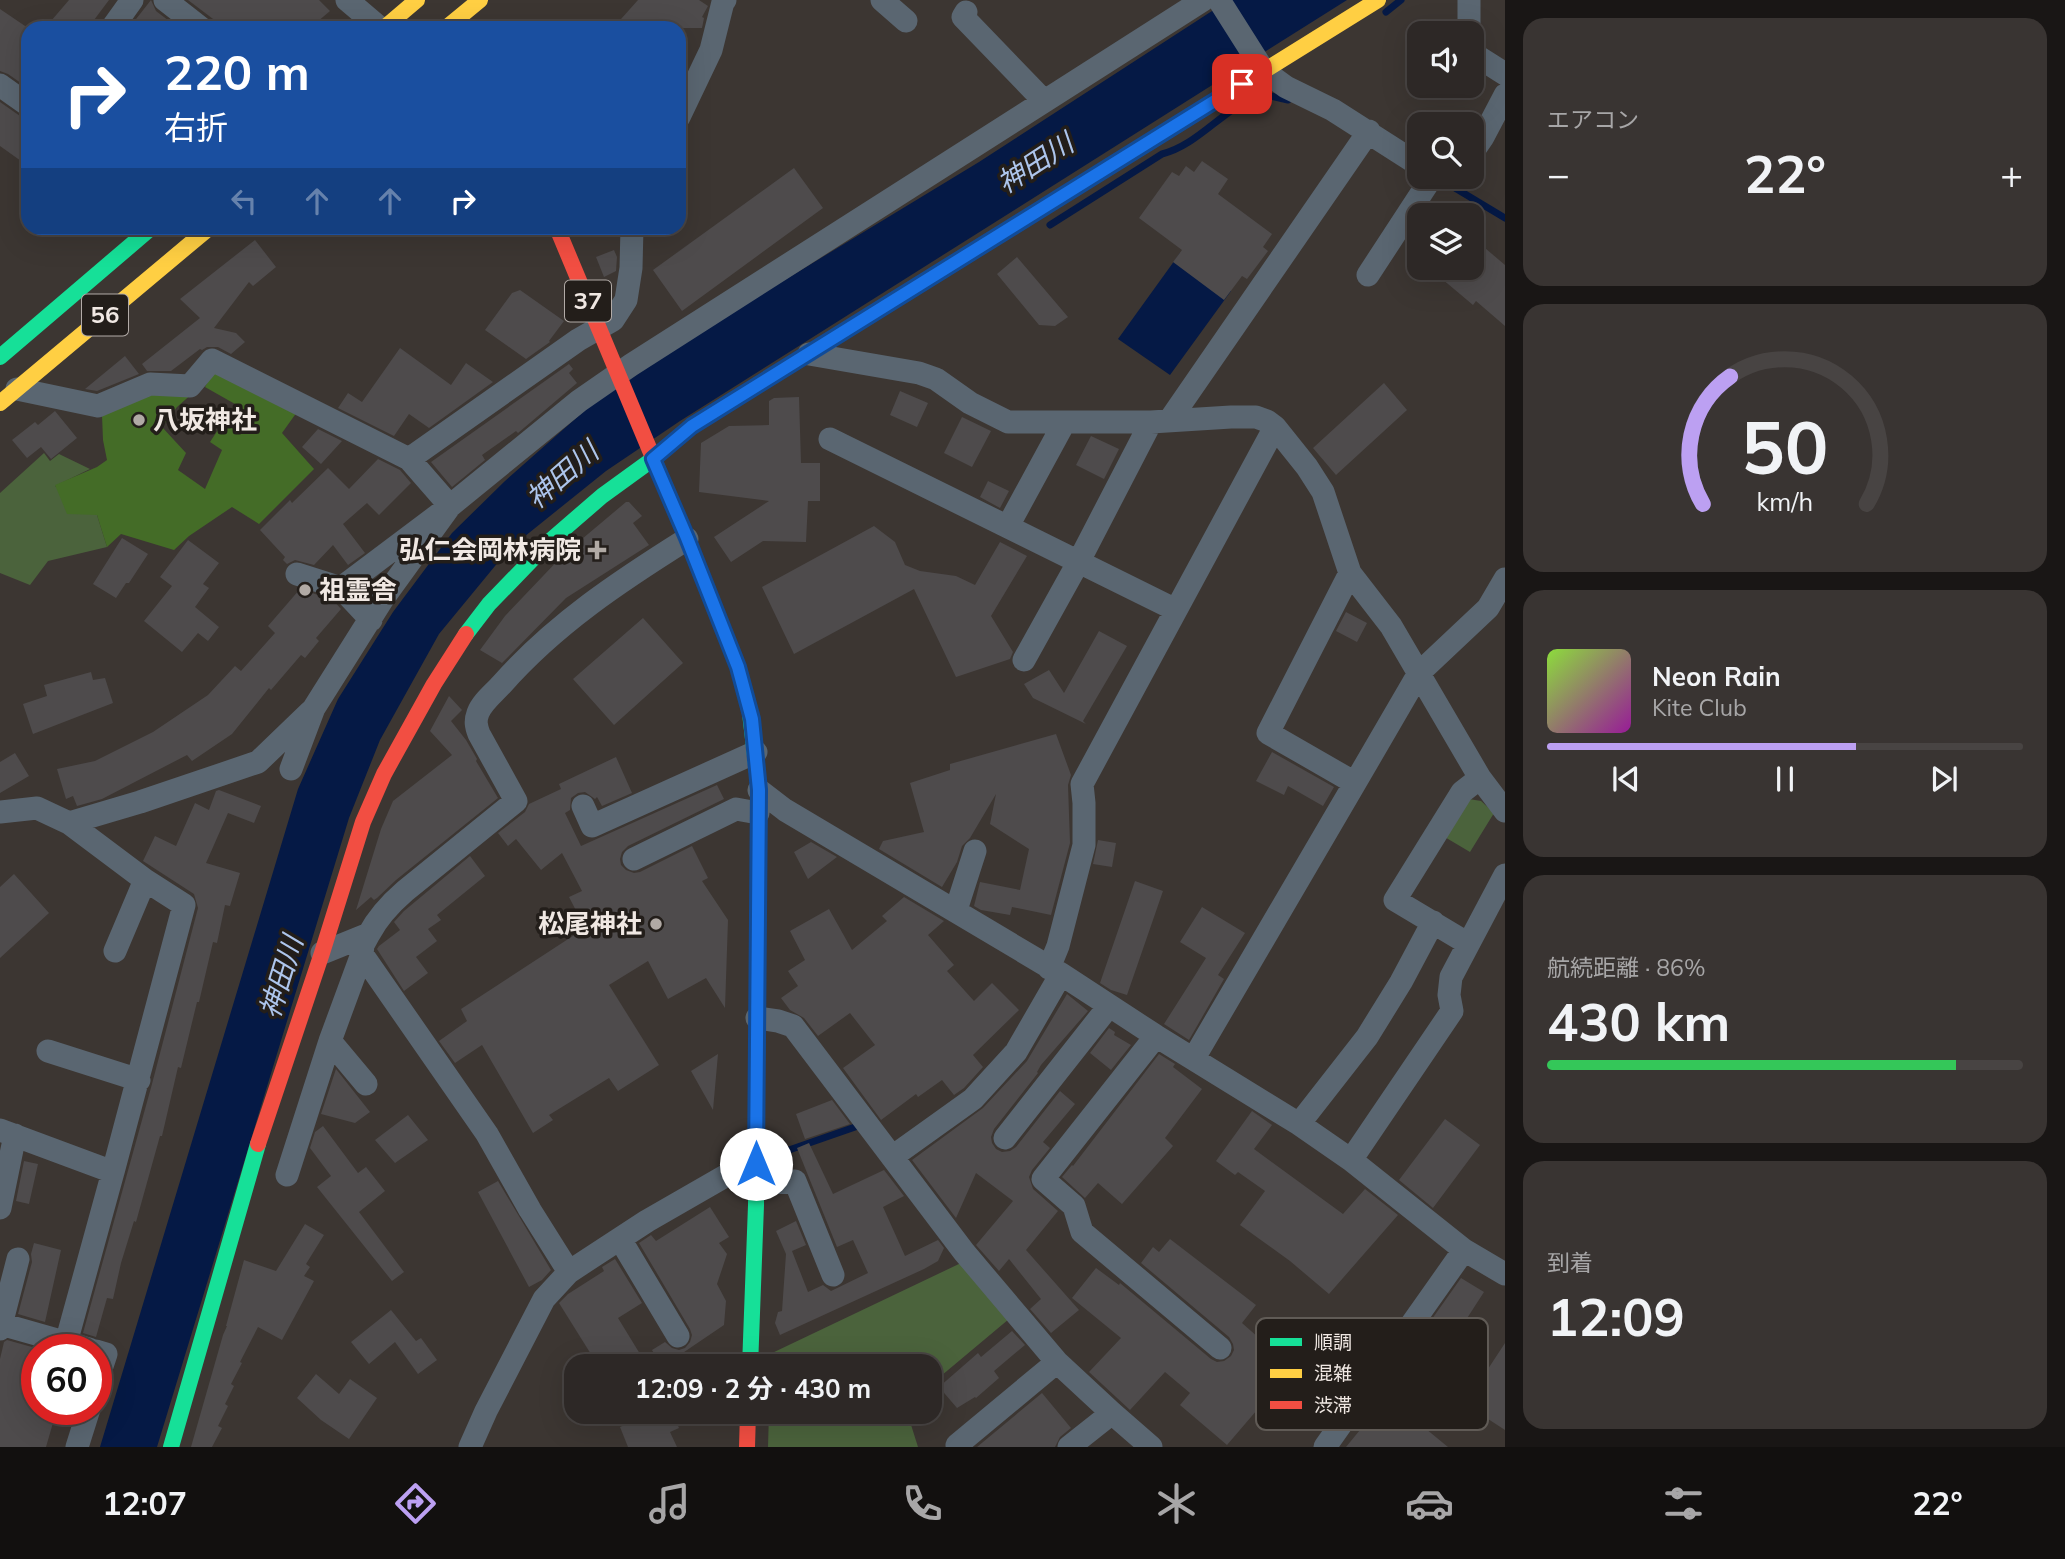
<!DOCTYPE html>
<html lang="ja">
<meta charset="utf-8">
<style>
body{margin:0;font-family:Mulish,"Noto Sans JP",sans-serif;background:#393432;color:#f1f3f6;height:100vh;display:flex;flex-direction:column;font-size:26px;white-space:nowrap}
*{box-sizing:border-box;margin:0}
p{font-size:23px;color:#a7a6a7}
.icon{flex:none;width:38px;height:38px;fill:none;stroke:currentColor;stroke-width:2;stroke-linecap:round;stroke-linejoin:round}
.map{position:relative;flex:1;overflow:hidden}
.side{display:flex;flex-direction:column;gap:18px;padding:18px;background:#191615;width:560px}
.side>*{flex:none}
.hud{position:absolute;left:21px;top:21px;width:665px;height:214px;border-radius:21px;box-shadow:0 7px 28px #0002,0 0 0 2px #484443;background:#1a4fa0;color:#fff;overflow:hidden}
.fabs{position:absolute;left:1407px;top:21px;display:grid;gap:14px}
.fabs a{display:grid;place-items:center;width:77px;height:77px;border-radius:14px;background:#2d2826;box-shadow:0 7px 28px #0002,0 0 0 2px #484443;font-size:35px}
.speed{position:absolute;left:21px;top:1334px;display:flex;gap:14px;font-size:35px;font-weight:700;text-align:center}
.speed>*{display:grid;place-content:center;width:91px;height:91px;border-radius:50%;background:#2d2826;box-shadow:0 7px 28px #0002,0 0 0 2px #484443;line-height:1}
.speed .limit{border:10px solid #d22;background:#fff;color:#111}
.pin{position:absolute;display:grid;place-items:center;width:60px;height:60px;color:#fff;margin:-30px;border-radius:14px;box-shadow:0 4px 10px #0006}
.me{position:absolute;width:77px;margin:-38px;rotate:0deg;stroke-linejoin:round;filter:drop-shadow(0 0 5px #0008)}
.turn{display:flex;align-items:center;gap:24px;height:147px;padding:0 28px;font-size:32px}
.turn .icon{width:91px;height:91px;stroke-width:2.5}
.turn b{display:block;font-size:49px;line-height:60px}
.lanes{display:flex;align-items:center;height:66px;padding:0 28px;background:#0003;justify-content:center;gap:35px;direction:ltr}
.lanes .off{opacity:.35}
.big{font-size:52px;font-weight:700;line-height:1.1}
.side .card{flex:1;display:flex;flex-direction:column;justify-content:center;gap:10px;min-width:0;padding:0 24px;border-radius:21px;background:#393432}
.side .dial{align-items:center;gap:0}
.dial svg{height:182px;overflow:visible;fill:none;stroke:#484443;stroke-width:7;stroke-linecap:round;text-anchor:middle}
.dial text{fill:#f1f3f6;stroke:none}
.song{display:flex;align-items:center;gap:21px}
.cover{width:84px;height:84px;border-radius:10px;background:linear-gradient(135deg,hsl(90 70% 55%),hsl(300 70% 35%))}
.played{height:7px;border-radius:4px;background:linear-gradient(90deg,#bca0f2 65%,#484443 65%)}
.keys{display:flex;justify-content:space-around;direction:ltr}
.heat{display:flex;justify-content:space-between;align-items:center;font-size:38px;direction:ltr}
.charge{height:10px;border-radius:5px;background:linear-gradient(90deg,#34c759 86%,#484443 0)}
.trip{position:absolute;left:564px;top:1354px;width:378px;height:70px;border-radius:21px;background:#2d2826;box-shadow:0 7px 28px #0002,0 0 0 2px #484443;font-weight:700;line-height:70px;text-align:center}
.tabs{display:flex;height:112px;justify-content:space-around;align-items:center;background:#12100f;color:#a7a6a7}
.tabs .icon{width:49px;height:49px}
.tabs .active{color:#bca0f2}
.tabs b{font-size:32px;color:#f1f3f6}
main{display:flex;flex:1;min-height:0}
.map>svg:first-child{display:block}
</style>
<main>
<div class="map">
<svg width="1505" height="1447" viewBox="0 0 1505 1447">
<rect width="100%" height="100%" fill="#3c3632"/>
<path fill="#4b633c" d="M44,453L50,461L59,454L90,469L55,486L97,515L107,547L48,561L30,585L0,573V493Z
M1469,799L1481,801L1494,813L1470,852L1443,836Z
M961,1263L1009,1319L929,1386V1367H770V1354Z
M769,1412H907L918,1447H768Z"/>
<path fill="#446c27" d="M214,370L297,412L282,433L314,469L259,524L232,507L189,536L174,550L121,534L107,547L97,515L67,514L55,485L97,467L107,460L103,440L102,415L150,389L194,392L177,407L162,427L186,453L178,470L205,489L222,450L210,442L235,404L205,387Z"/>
<path fill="#051945" d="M1229,0H1347L680,421L606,471L509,549L439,634L380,740L349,818L157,1447H100L298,789L338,699L393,612L452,533L505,481L592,404L727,315L979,162Z
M1180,253L1231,291L1170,375L1118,339Z"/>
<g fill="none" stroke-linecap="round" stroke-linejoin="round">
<path stroke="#051945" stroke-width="7" d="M1386,12L1401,0
M1258,93L1288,100
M1450,185L1505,218
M1050,225L1162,154C1190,147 1211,124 1235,108
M789,1150L858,1126"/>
</g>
<path fill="#4e4b4c" d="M69,0H109L88,28H45Z
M151,0L156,11L173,24L170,28H129Z
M188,0H319L330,11L310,28H225Z
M638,0H699L708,6L702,17L704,18L702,28H613Z
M0,9L28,28V88L8,74L0,71Z
M0,102L20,116L28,119V166L0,146Z
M1202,161L1228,179L1218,194L1272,234L1263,247L1268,251L1247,279L1242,276L1224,300L1173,262L1182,250L1139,218L1172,172L1179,176L1186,166L1194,172Z
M794,168L823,208L682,311L653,270Z
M1472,237L1505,265V326L1476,301L1473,305L1429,268H1472Z
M255,240L276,267L253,286L249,282L214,328L236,333L245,342L231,354L218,347H207L202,350L200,349L171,371H147L142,364L200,318L180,299Z
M614,250L617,257L616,271L604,277L596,257Z
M1017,257L1068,317L1055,326L1039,325L997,274Z
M520,290L564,321L549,341L550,342L526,359L485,330L512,293Z
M400,348L451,385L466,363L493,382L429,428L409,414L394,436L338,408L348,393L362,402Z
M125,356L139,374L97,391L85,389Z
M569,364L573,369L569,373L577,383L518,433L516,431L482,455L485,460L452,487L431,462Z
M1384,383L1407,410L1336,475L1313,448Z
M900,391L928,403L917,427L890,415Z
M799,397L801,463H820V501H808L806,542L763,541L731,562L714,537L769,501L699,492L701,443L729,426L769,425V401L774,398Z
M55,411L77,438L51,459L41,447L27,458L12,440L35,422L38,425Z
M962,417L991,431L972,467L944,453Z
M318,429L342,441L321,464L302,447Z
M1091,436L1119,449L1104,479L1076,465Z
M378,459L400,470L411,483L379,515L367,503L343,524L365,553L348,565L333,545L314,565L295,560L287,564L283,560L285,557L260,530L290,500L292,503L328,468L349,489Z
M988,481L1009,491L1000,508L980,497Z
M626,502H629L642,516L633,523L649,545L566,598L502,663L480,650L505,616L563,555Z
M874,526L895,542L905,565L920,571L956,576L975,585L1000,542L1027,556L991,616L1013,652L1010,659L956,677L914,589L794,654L762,587Z
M122,538L148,554L129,583H126L116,598L93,584Z
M188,540L219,563L203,584L209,588L195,607L219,627L208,641L198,633L182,652L144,621L172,586L160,577Z
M300,589L333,600L341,609L316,638L319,641L305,658L301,655L271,690L269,688L232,734L192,761L187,755L102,799L77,806L73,796L66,799L57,769L95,761L153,732L208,695L235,666L241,671L275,633L268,626Z
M1346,612L1367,623L1357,642L1336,631Z
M643,618L683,663L614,725L573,679Z
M1099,631L1127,646L1083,721L1086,724L1033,698L1024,684L1049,670L1064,693Z
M91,672L93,680L105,678L113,703L33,734L23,704L47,696L44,685Z
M449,696L462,710L451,721L466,740L477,759L476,761L498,798L396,880L377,898L374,900L371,897L356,910L381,829L393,801L452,755L430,731Z
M1056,734L1071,775L1068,785L1070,843L1051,915L1012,907L1010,915L981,910L974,906L980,882L1020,890L1029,849L990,824L996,794L970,838L962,846L957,862L942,887L879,849L883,841L924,832L910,783L950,770V764Z
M1272,752L1334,787L1323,806L1288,786L1284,795L1256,781Z
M15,753L29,776L0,793V762Z
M616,757L632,793L602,806L597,797L595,799L585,792L578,793L571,798L570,810L565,813L581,846L717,785L724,799L628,846L622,852L620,859L621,865L626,870L634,873L640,872L692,846L708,878L702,881L728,920L725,1008L706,978L668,999L648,961L609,985L659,1065L618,1091L609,1078L549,1115L553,1120L533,1133L482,1045L455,1063L439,1041L467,1021L461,1009L585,928L569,897L582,891L562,853L541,870L516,839L508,846L498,833L525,812L529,804L561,789L559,784Z
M219,790L261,806L254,823L228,813L206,863L240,873L230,906L225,905L217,943L213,942L199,1002H197L181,1068L178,1067L162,1136H160L136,1222L134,1221L121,1263L113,1299L107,1298L96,1337L83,1333L152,1084L198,908L194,894L143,861L155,836L176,846L195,803L209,810L216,791Z
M1098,840L1116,843L1112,867L1093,864Z
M811,842L837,857L808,879L794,852Z
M470,856L485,876L437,915L441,920L428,929L437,941L416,957L428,973L404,991L377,949L379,946L400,930L394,922L404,911Z
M14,874L49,913L0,958V887Z
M1135,881L1163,891L1127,995L1111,990L1100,983Z
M904,897L944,921L928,935L954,965L947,971L974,1001L992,983L1019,1010L973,1055L983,1067L964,1088L954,1095L942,1080L918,1097L916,1094L881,1120L843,1068L875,1045L850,1013L818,1036L804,1018L790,1010L781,998L798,986L788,971L805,960L790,931L829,909L852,950L887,921L882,916Z
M1202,907L1245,933L1218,975L1224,979L1189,1040L1164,1024L1206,958L1180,942Z
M1067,994L1088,1011L1041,1065L1037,1072L1038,1073L994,1129L991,1137L992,1143L996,1149L1002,1152L1010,1151L1016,1147L1060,1091L1075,1104L1043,1142L1050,1148L1032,1170L1029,1177L1033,1189L1058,1211L1026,1250L1079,1310L1051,1333L1030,1309L1041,1299L1009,1259L999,1271L976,1245L1013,1201L976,1173L956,1218L912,1160L983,1108L1027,1061Z
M1109,1028L1115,1032L1114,1035L1131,1045L1111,1070L1090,1053Z
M718,1054L713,1110L691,1071Z
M1159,1054L1175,1064L1173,1067L1202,1089L1165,1138L1173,1146L1122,1204L1098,1183L1085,1198L1062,1177L1072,1165L1073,1166Z
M336,1069L370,1112L355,1123L321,1114Z
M832,1100L850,1124L805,1139L796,1114Z
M1252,1111L1272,1125L1254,1149L1343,1214L1365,1189L1398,1215L1329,1294L1290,1261L1240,1225L1265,1191L1238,1172L1235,1175L1216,1161Z
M408,1115L428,1140L395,1163L375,1140Z
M1445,1119L1480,1145L1433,1208L1399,1180Z
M323,1126L358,1173L366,1167L385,1191L359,1212L404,1272L392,1281L317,1187L331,1176L310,1148L315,1132Z
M809,1143L833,1194L884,1170L904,1196L883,1207L905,1256L938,1240L944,1248L938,1261L924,1269L780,1335L775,1323L778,1312L782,1311L786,1254L776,1231L796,1221L806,1245L792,1251L808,1292L823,1285L831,1291L868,1273L853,1240L837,1247L797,1148Z
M24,1161L38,1164L29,1204L16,1201Z
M498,1181L551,1270L542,1280L529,1287L478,1192Z
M710,1207L729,1237L719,1243L727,1254L717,1284L726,1301L724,1325L662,1367L652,1350L665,1342L672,1348L679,1350L685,1348L690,1342L692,1335L690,1329L639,1243L651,1235L656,1241Z
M305,1224L324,1235L306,1264L310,1267L304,1276L314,1281L282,1340L258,1327L240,1362L242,1363L231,1384L234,1386L225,1404L228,1406L218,1426L222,1428L212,1447H191L223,1335L227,1326H226L244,1260L276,1271Z
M1170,1239L1256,1305L1242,1323L1293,1368L1227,1445L1180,1405L1190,1393L1165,1372L1130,1410L1089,1372L1121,1338L1072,1298L1096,1268L1119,1285L1120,1283L1211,1359L1217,1362L1224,1361L1231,1356L1234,1350L1233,1344L1229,1337L1141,1263L1153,1247L1159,1252Z
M34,1243L61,1250L45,1322L18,1314L32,1262L31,1254Z
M615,1259L642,1303L618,1318L648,1367H599L559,1303L568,1294L604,1271L602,1267Z
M1461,1278L1484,1292L1429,1377L1403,1360Z
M391,1310L416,1341L421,1338L437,1360L418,1374L395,1342L369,1364L351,1342Z
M1012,1331L1025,1345L994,1371L999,1378L976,1398L975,1397L957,1408L939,1387L978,1353L981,1357Z
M7,1340L39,1349H37L31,1382H34L31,1395L37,1397V1409H57L46,1447H0V1359L4,1342Z
M1505,1343V1430L1465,1404Z
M316,1374L339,1394L350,1379L377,1398L349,1439L321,1420L297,1398Z
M1042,1393L1071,1428L1060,1437L1055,1447H977Z
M1387,1397L1448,1447H1346Z
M654,1412H672L679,1428L670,1432L677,1447H628L620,1427Z"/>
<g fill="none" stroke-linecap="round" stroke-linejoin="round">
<path stroke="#5a6671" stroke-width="23" d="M165,0L201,28
M347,0L380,28
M882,0L906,21
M1219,0L1264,71L1286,87L1333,110L1419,165
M1469,0V33
M966,12L963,17L1044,101
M112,28L132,0
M1472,53L1505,74
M0,85L28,105
M679,117L711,50L723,2L725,0
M1472,153L1483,137L1505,95
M1368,275L1432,177
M809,354L919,373L936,379L970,403L1008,422H1151L1231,417H1256L1267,421L1275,427L1307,467L1323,492L1350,573L1391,626L1480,778L1505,811
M17,389L98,406L150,384L190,386L212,360L409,459
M1169,421L1369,131
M830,439L1176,610
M1008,526L1064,423
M1350,573L1268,733L1355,783L1419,673L1488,608L1505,579
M297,574L341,588L450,506L409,459L578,340L613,320L626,300L631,268L632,228
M341,588L371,620
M1024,660L1079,561L1151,422
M291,769L314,708L382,600L450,506L579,401L631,365L1203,0
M759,790L785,810L1061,974L1156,1036L1299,1124L1351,1160L1464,1250L1505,1274
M583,806L592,826L756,752
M0,812L37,808L69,823L145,880L184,905L113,1172L0,1130
M69,823L140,802L258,762L310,712
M634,859L736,809L758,813
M956,910L975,851
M369,934C378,917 390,904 405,891L516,801L479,734C476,726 475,721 478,713C482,702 494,693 502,684C555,624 620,581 687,539
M1467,943L1395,900L1462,792L1480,778
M115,951L145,880
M322,953L369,934L363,945L362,954L487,1134L530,1210L569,1272
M1049,968L1058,946L1084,845V803L1082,784L1275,427
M757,1018L778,1021L793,1026L964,1252L1057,1362L1112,1413L1151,1447
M1156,1036L1043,1179L1074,1206L1082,1232L1220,1348
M330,1041L366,1084
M48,1051L139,1080
M1194,1058L1355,783
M1299,1124L1367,1037L1401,982L1433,922
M1005,1138L1109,1006
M892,1157L973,1099L1016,1052L1061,974
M1351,1160L1452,1011L1449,995L1451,977L1505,875
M287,1175L330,1041L362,954
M756,1184L795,1181L833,1275
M0,1208L15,1135
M620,1239L678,1336
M1,1324L89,1349
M0,1329L18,1259
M66,1343L113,1172
M96,1351L106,1354L96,1384
M77,1447L89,1409
M470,1447L486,1411L544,1299L569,1272L647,1221L734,1171L756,1168
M958,1447L957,1445L1057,1362
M1069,1447L1112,1413
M1325,1447L1464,1250"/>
<path stroke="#16e098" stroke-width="16" d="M0,357L151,228
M466,634L489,604L550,541L602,496L653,459L692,426L911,290
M750,1367L756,1205L759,790L750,713
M171,1447L258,1144"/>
<path stroke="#ffcf43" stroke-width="16" d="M384,28L417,0
M446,28L480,0
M911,290L1378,0
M0,403L209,228"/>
<path stroke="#f24e42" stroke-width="16" d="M557,228L687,539L738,667L750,713
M258,1144L322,953L363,822L384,774L434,684L466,634
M747,1447L748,1412"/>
</g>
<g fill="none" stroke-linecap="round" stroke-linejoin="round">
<g stroke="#114b97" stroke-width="18">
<path id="route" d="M756,1164L759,790L752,719L738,667L687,538L653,459L692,426L1242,84"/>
</g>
<use href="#route" stroke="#1a73e8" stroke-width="12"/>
</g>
<g fill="#b1aaa5" stroke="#231e1a" stroke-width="2.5">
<circle cx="139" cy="420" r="7"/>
<path d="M593.5 539.5h7v7h7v7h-7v7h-7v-7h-7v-7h7z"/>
<circle cx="305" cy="590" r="7"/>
<circle cx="656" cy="924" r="7"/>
</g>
<g text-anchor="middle" stroke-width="7" stroke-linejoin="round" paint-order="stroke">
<g fill="#231e1a" stroke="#b2aba7" stroke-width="2">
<rect x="565" y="280.5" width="46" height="41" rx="5"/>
<rect x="82" y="294.5" width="46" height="41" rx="5"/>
</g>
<g font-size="24" font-weight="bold" fill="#f0e8e3">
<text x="588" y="309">37</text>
<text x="105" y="323">56</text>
</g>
<g font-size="26" font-weight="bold" fill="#f0e8e3" stroke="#231e1a" text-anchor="start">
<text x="153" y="429">八坂神社</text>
<text x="581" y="559" text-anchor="end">弘仁会岡林病院</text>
<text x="319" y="599">祖霊舎</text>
<text x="642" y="933" text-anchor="end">松尾神社</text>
</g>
<g font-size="28" font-style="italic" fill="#adc5ec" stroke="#231e1a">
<text transform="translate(1035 163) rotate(-33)" y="10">神田川</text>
<text transform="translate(562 475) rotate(-41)" y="10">神田川</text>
<text transform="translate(281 977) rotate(-73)" y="10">神田川</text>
</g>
</g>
<rect x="1256" y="1318" width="232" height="112" rx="10" fill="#231e1a" stroke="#605b56" stroke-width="2"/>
<rect x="1270" y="1338" width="32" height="8" fill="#16e098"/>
<rect x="1270" y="1369" width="32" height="9" fill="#ffcf43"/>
<rect x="1270" y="1401" width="32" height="8" fill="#f24e42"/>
<g font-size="19" fill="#f0e8e3">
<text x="1314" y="1349">順調</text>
<text x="1314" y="1380">混雑</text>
<text x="1314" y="1412">渋滞</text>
</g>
</svg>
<div class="fabs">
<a><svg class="icon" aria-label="sound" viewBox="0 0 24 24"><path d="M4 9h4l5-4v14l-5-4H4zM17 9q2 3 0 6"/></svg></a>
<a><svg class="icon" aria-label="search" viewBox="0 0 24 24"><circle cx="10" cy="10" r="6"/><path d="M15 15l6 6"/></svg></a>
<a><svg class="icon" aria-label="layers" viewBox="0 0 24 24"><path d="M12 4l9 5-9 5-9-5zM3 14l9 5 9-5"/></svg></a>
</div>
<div class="speed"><div class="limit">60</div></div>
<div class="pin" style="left:1242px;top:84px;background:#d93025"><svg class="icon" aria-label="arrive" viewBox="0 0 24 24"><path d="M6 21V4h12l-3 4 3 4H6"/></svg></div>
<svg class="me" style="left:756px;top:1164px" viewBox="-20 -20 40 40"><circle r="19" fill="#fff"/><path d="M0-13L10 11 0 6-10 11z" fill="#1a73e8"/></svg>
<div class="trip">12:09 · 2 分 · 430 m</div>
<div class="hud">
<div class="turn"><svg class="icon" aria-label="right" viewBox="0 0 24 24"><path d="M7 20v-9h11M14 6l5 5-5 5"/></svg><div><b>220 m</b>右折</div></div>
<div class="lanes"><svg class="icon off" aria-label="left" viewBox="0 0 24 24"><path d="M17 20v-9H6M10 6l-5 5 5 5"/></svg><svg class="icon off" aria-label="ahead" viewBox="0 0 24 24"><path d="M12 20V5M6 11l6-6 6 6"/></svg><svg class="icon off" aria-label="ahead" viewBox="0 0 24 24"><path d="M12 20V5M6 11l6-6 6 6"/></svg><svg class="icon" aria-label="right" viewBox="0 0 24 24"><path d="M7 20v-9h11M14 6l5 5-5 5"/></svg></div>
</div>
</div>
<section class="side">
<div class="card"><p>エアコン</p>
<div class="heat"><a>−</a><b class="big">22°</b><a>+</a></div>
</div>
<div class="card dial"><svg viewBox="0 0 100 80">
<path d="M14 69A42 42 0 1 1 86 69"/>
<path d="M14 69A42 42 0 0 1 26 13" stroke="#bca0f2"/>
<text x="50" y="56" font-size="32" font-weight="700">50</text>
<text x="50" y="72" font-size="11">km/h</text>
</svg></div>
<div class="card">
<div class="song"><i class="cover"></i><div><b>Neon Rain</b><p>Kite Club</p></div></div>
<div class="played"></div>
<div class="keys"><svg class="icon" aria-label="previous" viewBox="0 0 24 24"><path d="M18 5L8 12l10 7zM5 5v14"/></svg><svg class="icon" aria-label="pause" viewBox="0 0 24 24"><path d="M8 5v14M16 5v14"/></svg><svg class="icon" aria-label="next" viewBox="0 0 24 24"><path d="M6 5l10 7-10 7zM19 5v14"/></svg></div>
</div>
<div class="card"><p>航続距離 · 86%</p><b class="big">430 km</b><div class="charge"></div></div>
<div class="card"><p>到着</p><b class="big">12:09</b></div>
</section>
</main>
<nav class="tabs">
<b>12:07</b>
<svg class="icon active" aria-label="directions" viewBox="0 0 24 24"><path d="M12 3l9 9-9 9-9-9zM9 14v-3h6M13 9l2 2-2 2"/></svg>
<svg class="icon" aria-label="music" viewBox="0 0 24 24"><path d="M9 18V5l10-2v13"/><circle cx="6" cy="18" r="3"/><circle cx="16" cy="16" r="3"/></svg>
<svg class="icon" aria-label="phone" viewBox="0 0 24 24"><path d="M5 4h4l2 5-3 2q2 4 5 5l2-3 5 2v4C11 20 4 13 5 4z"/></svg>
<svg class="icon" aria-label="climate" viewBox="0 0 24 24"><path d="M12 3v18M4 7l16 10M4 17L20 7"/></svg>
<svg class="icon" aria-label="car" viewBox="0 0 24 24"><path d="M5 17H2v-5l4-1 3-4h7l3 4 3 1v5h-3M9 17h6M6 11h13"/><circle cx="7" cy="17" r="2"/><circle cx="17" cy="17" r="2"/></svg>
<svg class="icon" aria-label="filters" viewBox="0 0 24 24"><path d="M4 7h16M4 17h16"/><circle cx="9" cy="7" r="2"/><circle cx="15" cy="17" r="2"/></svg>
<b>22°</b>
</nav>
